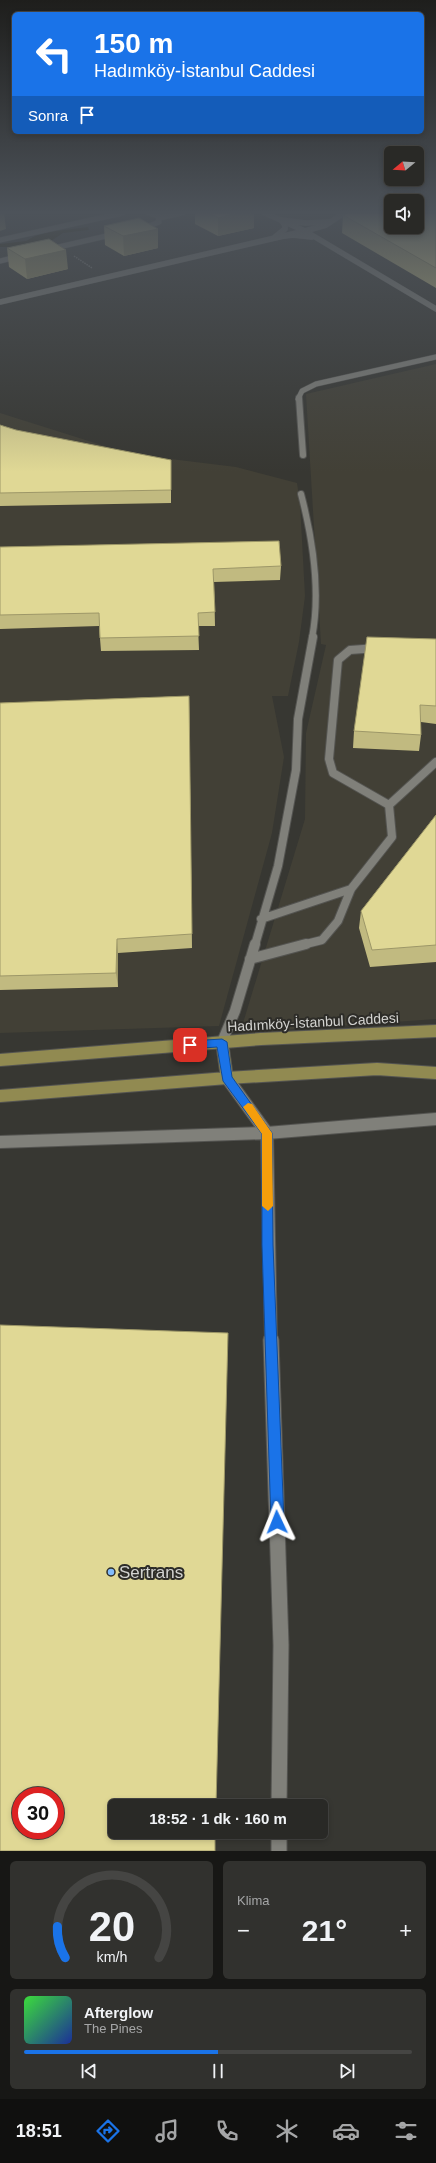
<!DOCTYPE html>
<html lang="tr">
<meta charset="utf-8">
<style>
body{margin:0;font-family:Helvetica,sans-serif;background:#31312e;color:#f1f3f6;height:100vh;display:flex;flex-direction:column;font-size:15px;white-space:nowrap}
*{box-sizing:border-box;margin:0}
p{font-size:13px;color:#a5a6a7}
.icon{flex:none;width:22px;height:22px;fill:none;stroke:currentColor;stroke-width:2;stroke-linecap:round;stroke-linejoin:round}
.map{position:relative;height:1851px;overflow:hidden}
.sheet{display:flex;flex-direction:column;gap:10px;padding:10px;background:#171715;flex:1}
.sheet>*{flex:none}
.hud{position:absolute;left:12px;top:12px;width:412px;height:122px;border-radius:6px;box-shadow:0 2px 6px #0003,0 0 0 1px #454543;background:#1a73e8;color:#fff;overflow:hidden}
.needle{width:26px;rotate:252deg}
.buttons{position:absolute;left:384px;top:146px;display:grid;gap:8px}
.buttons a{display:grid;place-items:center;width:40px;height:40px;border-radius:6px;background:#292926;box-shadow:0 2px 6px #0003,0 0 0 1px #454543;font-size:20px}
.speed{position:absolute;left:12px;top:1787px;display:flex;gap:8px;font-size:20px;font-weight:700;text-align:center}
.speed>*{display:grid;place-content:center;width:52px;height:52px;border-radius:50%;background:#292926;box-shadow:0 2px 6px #0003,0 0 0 1px #454543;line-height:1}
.speed .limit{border:6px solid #d22;background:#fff;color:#111}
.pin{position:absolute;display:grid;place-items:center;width:34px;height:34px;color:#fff;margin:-17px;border-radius:8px;box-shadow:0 2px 6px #0006}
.me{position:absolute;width:44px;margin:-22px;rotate:358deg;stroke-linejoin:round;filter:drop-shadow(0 0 3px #0008)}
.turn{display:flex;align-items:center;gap:14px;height:84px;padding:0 16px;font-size:18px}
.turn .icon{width:52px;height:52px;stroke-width:2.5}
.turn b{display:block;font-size:28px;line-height:34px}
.then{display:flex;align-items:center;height:38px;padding:0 16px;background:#0003;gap:8px;font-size:15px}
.big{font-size:30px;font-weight:800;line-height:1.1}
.sheet .widget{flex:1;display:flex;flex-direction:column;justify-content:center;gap:6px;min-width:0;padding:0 14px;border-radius:6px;background:#31312e}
.sheet .dial{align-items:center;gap:0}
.dial svg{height:104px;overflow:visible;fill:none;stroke:#454543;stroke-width:7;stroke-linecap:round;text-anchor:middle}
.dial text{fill:#f1f3f6;stroke:none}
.song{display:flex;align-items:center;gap:12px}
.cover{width:48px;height:48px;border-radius:6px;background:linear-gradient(135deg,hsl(120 70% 55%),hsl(230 70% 35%))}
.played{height:4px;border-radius:2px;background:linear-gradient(90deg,#1a73e8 50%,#454543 50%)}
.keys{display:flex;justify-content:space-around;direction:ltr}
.heat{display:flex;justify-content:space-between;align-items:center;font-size:22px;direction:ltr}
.sheet .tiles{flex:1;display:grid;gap:10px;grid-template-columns:1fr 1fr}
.widget:last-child{grid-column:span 2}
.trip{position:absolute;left:108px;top:1799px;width:220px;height:40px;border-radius:6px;background:#292926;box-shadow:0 2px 6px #0003,0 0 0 1px #454543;font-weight:800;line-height:40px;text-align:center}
.tabs{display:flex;height:64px;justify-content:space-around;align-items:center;background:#10100f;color:#a5a6a7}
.tabs .icon{width:28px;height:28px}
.tabs .selected{color:#1a73e8}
.tabs b{font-size:18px;color:#f1f3f6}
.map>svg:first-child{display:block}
</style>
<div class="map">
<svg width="436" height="1851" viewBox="0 0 436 1851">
<rect width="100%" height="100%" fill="#373732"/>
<path fill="#424036" d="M436,364V1019L240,1033L305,819L306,733L326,645L321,644L306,394Z
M0,413L130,454L236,467L297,483L300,503L305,596L299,642L288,696H272L284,757L272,833L219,1026L0,1033Z"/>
<path fill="#1f1a00" d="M88,227L89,230L63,233L48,243L25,247H0V244L26,241L35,236L48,232Z"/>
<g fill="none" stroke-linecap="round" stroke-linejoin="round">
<g stroke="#545451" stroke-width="6">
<path id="service-far3" d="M159,218L182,213
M142,229L159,222L158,216L149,213
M0,240L123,213
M50,249L115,234
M0,261L20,256
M298,399L302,391L316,384L436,357"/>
</g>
<g stroke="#545451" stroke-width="8">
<path id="service-far2" d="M299,398L303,455
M301,494C313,540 321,591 312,638"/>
</g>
<g stroke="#545451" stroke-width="10">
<path id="service-far1" d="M377,648L350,650L338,660L329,759L333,773L389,805
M389,805L436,762
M261,919L351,889
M255,945L278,866L296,770L298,719L313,637
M302,945L322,940L338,921L351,889L392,837L389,805"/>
</g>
<g stroke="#545451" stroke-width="12">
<path id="service" d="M250,959L306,944
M222,1042L235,1011L255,944"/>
</g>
<g stroke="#545451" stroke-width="6">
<path id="minor-far2" d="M0,302L305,231L326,225L344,213"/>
</g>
<g stroke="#545451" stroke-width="14">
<path id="minor-far1" d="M227,1078L267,1133L271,1341
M0,1142L267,1133L436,1119"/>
</g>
<g stroke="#545451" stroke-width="17">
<path id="minor" d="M271,1340L281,1645L279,1806
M279,1832V1851"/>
</g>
<g stroke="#545451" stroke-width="6">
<path id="secondary" d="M265,213L305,231L436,309
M312,237L293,235L275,237L285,229V225L281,220L305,223L330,222"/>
</g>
<g stroke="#545451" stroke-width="14">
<path id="primary" d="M222,1042L227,1078
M0,1060L261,1039L436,1031
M0,1096L227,1078L377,1069L436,1073"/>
</g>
<path stroke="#82827e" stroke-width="1.5" stroke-dasharray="1.5 1" stroke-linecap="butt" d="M74,256L92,268"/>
<use href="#service-far3" stroke="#80807a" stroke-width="5"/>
<use href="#service-far2" stroke="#80807a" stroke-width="6"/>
<use href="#service-far1" stroke="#80807a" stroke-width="8"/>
<use href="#service" stroke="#80807a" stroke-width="10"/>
<use href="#minor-far2" stroke="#80807a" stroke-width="5.5"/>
<use href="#minor-far1" stroke="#80807a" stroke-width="12"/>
<use href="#minor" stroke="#80807a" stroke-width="15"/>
<use href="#secondary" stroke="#80807a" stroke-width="5.5"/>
<use href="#primary" stroke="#918a51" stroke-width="12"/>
</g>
<path fill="#c1ba80" d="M195,213H254V228L218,236L195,224Z
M436,213V288L342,233L343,215Z
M104,226L158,248L124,256L105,245Z
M7,248L68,269L27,279L9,267Z
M0,425L16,430L171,472V503L0,506Z
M0,547L281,566L280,580L214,582L215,626H198L199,650L101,651L99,626L0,629Z
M436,639V724L421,722V735L419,751L353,748L354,731Z
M189,696L192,948L118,953V987L0,990V703Z
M436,815V962L370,967L359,928L361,911Z"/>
<path fill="#9d9768" d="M4,213L6,229L0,231V214Z
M238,213H254V228L218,236V218Z
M158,229V248L124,256L123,236Z
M66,250L68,269L27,279L25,259Z
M117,939L118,953V987L116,973Z"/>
<path fill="#e0d895" stroke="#9d9768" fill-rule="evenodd" d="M209,213H238L218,218Z
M347,213H391V227H417V213H436V268L343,215Z
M139,218L158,229L123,236L104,226Z
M49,239L66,250L25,259L7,248Z
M0,425L16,430L171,460V490L0,493Z
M279,541L281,566L213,569L215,612L198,613L199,636L100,638L99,613L0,615V547Z
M367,637L436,639V706L420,705L421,735L354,731Z
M189,696L192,934L117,939L116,973L0,976V703Z
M436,815V945L372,950L361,911Z
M0,1325L228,1333L216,1806H115V1832H215V1851H0ZM21,1796H55V1830H21Z"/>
<linearGradient id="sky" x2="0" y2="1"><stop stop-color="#1e1e1c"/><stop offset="0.45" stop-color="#4d535a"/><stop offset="1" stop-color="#4d535a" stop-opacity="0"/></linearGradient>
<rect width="436" height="472" fill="url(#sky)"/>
<path fill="#1a73e8" stroke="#114b97" d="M222,1039L227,1042L232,1077L272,1133L273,1245L284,1522L282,1527L277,1529L273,1527L271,1522L262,1245V1134L223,1081L217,1047L190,1049L185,1045L190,1041Z"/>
<path fill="#f59e0b" d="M248,1103L252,1104L272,1133L273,1206L268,1211L262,1206V1134L243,1107Z"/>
<circle fill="#83bcfb" stroke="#2d2c28" stroke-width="1.5" cx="111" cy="1572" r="4"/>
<g text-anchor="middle" stroke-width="4" stroke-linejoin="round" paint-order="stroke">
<g font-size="14" fill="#d3d3d0" stroke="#2d2c28">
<text transform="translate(313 1022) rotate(-3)" y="5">Hadımköy-İstanbul Caddesi</text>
</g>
<g font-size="17" fill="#d3d3d0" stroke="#2d2c28" text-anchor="start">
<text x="119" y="1578">Sertrans</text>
</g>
</g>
</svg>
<div class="buttons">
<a><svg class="needle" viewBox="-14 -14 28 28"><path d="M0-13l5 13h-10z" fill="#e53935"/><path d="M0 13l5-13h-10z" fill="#a5a6a7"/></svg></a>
<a><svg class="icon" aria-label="sound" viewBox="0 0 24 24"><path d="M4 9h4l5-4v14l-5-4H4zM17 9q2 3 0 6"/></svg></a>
</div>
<div class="speed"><div class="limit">30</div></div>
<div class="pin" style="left:190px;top:1045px;background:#d93025"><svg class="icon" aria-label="arrive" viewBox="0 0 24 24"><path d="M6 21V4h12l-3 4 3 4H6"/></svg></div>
<svg class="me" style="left:277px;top:1522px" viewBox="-20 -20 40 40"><path d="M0-17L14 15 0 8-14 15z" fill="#1a73e8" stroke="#fff" stroke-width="4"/></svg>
<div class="trip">18:52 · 1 dk · 160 m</div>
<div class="hud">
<div class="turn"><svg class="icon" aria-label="left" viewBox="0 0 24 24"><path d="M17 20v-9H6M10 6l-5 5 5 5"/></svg><div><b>150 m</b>Hadımköy-İstanbul Caddesi</div></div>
<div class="then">Sonra<svg class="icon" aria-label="arrive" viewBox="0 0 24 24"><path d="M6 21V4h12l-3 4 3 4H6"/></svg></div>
</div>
</div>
<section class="sheet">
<div class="tiles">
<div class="widget dial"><svg viewBox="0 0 100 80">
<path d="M14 69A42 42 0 1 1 86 69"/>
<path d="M14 69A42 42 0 0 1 8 45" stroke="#1a73e8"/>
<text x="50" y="56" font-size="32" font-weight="700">20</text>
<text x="50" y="72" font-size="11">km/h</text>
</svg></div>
<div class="widget"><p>Klima</p>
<div class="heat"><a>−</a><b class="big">21°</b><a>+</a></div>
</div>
<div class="widget">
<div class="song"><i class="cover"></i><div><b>Afterglow</b><p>The Pines</p></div></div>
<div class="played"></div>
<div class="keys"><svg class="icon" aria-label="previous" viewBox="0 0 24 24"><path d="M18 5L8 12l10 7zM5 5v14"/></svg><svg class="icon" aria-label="pause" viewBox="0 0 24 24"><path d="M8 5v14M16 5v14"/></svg><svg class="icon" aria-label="next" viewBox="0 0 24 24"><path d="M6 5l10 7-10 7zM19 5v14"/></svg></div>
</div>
</div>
</section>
<nav class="tabs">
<b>18:51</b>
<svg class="icon selected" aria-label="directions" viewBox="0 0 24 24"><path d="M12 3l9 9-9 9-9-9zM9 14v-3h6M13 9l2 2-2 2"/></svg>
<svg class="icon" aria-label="music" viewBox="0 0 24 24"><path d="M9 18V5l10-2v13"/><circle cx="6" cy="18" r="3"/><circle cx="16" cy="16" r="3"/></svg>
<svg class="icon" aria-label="phone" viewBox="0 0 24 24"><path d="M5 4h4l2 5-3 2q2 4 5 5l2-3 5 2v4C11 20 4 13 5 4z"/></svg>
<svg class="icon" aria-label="climate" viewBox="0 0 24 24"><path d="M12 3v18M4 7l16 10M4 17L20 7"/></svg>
<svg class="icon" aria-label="car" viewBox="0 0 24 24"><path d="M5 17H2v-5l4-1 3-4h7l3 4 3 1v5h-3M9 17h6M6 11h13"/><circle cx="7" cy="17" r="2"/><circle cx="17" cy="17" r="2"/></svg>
<svg class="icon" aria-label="filters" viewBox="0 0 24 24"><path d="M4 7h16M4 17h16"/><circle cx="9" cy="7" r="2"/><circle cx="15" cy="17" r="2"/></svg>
</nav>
